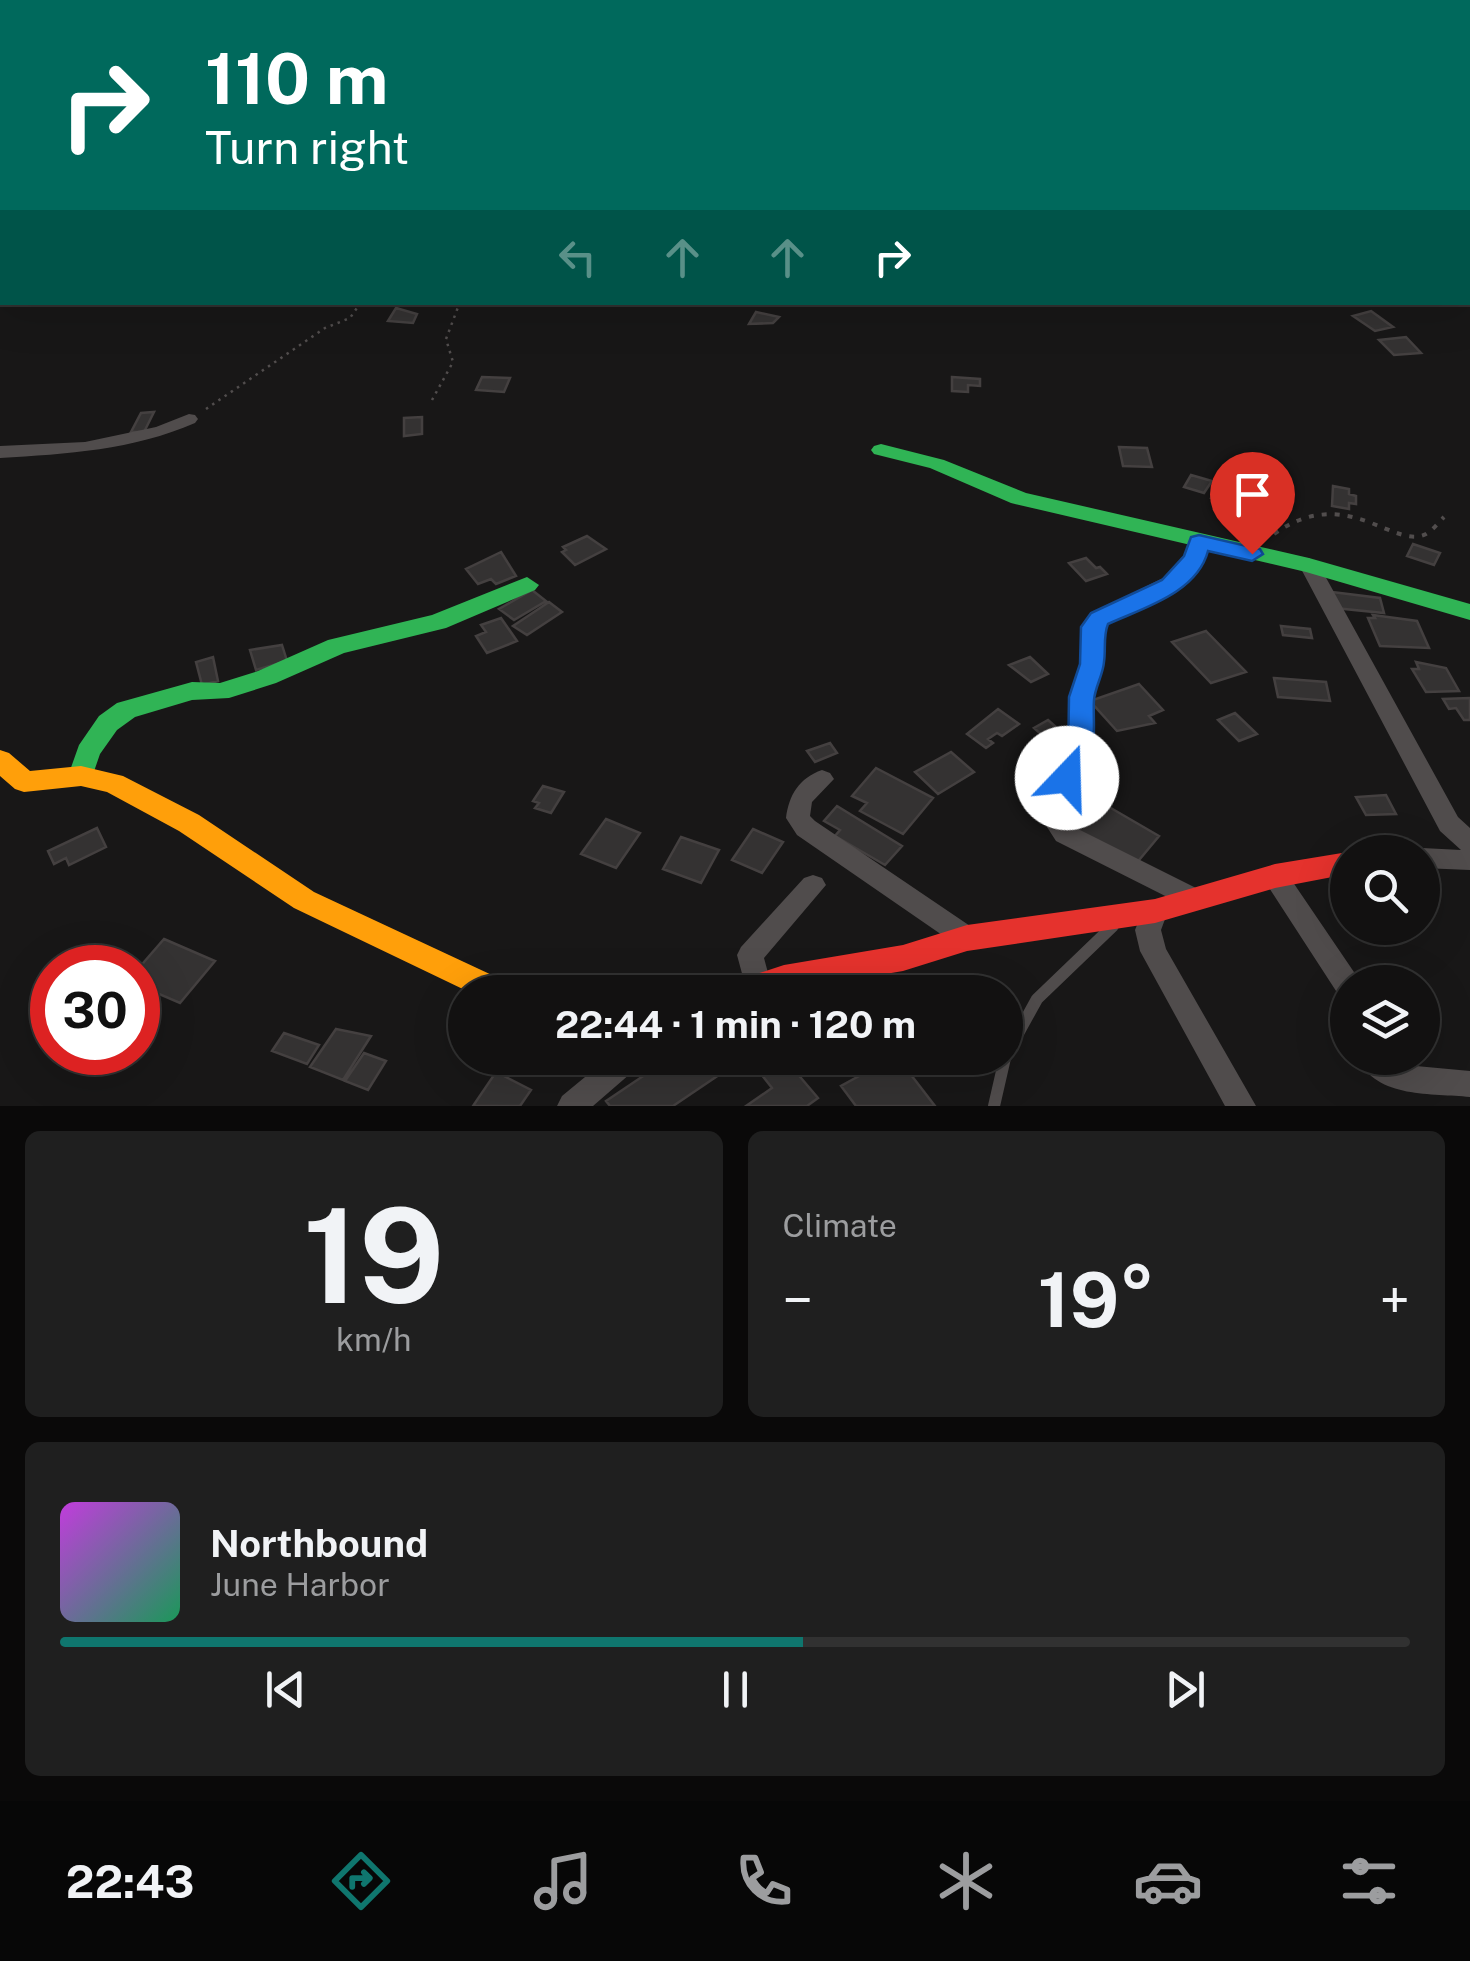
<!DOCTYPE html>
<meta charset="utf-8">
<style>
body{margin:0;font-family:"Public Sans",sans-serif;background:#1f1f1f;color:#f1f3f6;height:100vh;display:flex;flex-direction:column;font-size:38px;white-space:nowrap}
*{box-sizing:border-box;margin:0}
p{font-size:32px;color:#9c9d9f}
.icon{flex:none;width:55px;height:55px;fill:none;stroke:currentColor;stroke-width:2;stroke-linecap:round;stroke-linejoin:round}
.map{position:relative;height:1106px;overflow:hidden}
.side{display:flex;flex-direction:column;gap:25px;padding:25px;background:#0a0909;flex:1}
.side>*{flex:none}
.hud{position:absolute;left:0px;top:0px;width:1470px;height:305px;box-shadow:0 10px 40px #0002,0 0 0 2px #313131;background:#00695c;color:#fff;overflow:hidden}
.controls{position:absolute;left:1330px;top:835px;display:grid;gap:20px}
.controls a{display:grid;place-items:center;width:110px;height:110px;border-radius:50%;background:#121111;box-shadow:0 10px 40px #0002,0 0 0 2px #313131;font-size:50px}
.speed{position:absolute;left:30px;top:945px;display:flex;gap:20px;font-size:50px;font-weight:700;text-align:center}
.speed>*{display:grid;place-content:center;width:130px;height:130px;border-radius:50%;background:#121111;box-shadow:0 10px 40px #0002,0 0 0 2px #313131;line-height:1}
.speed .limit{border:15px solid #d22;background:#fff;color:#111}
.pin{position:absolute;display:grid;place-items:center;width:85px;height:85px;color:#fff;margin:-102px -42px;border-radius:50% 50% 50% 0;rotate:-45deg;box-shadow:0 0 10px #0007}
.pin .icon{rotate:45deg}
.me{position:absolute;width:110px;margin:-55px;rotate:21deg;stroke-linejoin:round;filter:drop-shadow(0 0 8px #0008)}
.turn{display:flex;align-items:center;gap:35px;height:210px;padding:0 40px;font-size:45px}
.turn .icon{width:130px;height:130px;stroke-width:2.5}
.turn b{display:block;font-size:70px;line-height:85px}
.lanes{display:flex;align-items:center;height:95px;padding:0 40px;background:#0003;justify-content:center;gap:50px;direction:ltr}
.lanes .off{opacity:.35}
.big{font-size:75px;font-weight:700;line-height:1.1}
.side .tile{flex:1;display:flex;flex-direction:column;justify-content:center;gap:15px;min-width:0;padding:0 35px;border-radius:15px;background:#1f1f1f}
.side .dial{align-items:center;gap:0}
.dial b{font-size:130px;line-height:1}
.song{display:flex;align-items:center;gap:30px}
.cover{width:120px;height:120px;border-radius:15px;background:linear-gradient(135deg,hsl(290 70% 55%),hsl(150 70% 35%))}
.played{height:10px;border-radius:5px;background:linear-gradient(90deg,#0f766e 55%,#313131 55%)}
.keys{display:flex;justify-content:space-around;direction:ltr}
.heat{display:flex;justify-content:space-between;align-items:center;font-size:55px;direction:ltr}
.side .tiles{flex:1;display:grid;gap:25px;grid-template-columns:1fr 1fr}
.tile:last-child{grid-column:span 2}
.trip{position:absolute;left:448px;top:975px;width:575px;height:100px;border-radius:50px;background:#121111;box-shadow:0 10px 40px #0002,0 0 0 2px #313131;font-weight:700;line-height:100px;text-align:center}
.menu{display:flex;height:160px;justify-content:space-around;align-items:center;background:#070707;color:#9c9d9f}
.menu .icon{width:70px;height:70px}
.menu .current{color:#0f766e}
.menu b{font-size:45px;color:#f1f3f6}
.map>svg:first-child{display:block}
</style>
<div class="map">
<svg width="1470" height="1106" viewBox="0 0 1470 1106">
<rect width="100%" height="100%" fill="#181717"/>
<path fill="#343232" stroke="#444040" stroke-width="2.5" d="M396,308L417,314L413,323L388,321Z
M1371,311L1393,327L1375,331L1353,316Z
M756,312L779,317L773,323L749,324Z
M1406,337L1421,353L1394,355L1379,340Z
M482,377L510,378L504,392L476,390Z
M952,377L980,379V386L968,385V392L952,391Z
M154,412L144,432H131L141,413Z
M422,417V434L404,436V418Z
M1119,447L1147,448L1152,467L1123,466Z
M1191,475L1212,481L1204,493L1184,487Z
M1217,485L1233,490L1227,503L1211,498Z
M1333,486L1349,489V494L1356,496V504L1349,503V509L1332,506Z
M1245,509L1262,516L1254,526L1235,521Z
M587,536L606,549L575,565L562,552L566,550L563,547Z
M1413,544L1440,553L1434,565L1407,556Z
M501,552L516,576L496,584L491,579L478,584L466,569Z
M1086,558L1096,568L1100,567L1107,574L1086,581L1069,563Z
M532,590L546,601L514,620L499,609Z
M1332,592L1380,598L1384,613L1335,608Z
M549,602L562,612L527,635L513,626Z
M1373,615L1417,621L1429,648L1380,646L1368,618H1375Z
M501,618L517,641L487,653L476,636L486,632L481,625Z
M1281,626L1310,629L1312,638L1283,635Z
M1206,631L1246,672L1211,683L1172,642Z
M282,645L287,661L256,670L250,650Z
M213,657L218,681L202,685L196,662Z
M1030,657L1048,674L1031,682L1009,665Z
M1416,662L1446,668L1459,691L1426,692L1412,669H1419Z
M1274,678L1326,682L1330,701L1278,697Z
M1139,684L1163,710L1149,716L1155,723L1117,731L1090,701Z
M1470,698V720H1464L1456,708L1449,709L1443,699Z
M998,709L1019,724L1002,736L997,733L988,739L993,743L986,748L967,734Z
M1235,713L1257,734L1239,741L1218,720Z
M1048,720L1075,744L1061,752L1034,728Z
M830,743L837,753L815,762L807,751Z
M951,752L974,772L938,794L915,772Z
M876,768L933,798L903,834L860,811L867,803L852,796Z
M543,786L564,792L551,813L535,808L539,803L533,801Z
M1386,795L1396,814L1366,815L1356,797Z
M1097,800L1159,836L1135,865L1071,828Z
M837,806L902,846L885,865L835,836L840,830L824,821Z
M606,819L640,833L616,868L581,854Z
M97,828L106,847L69,865L66,858L54,864L48,851Z
M753,829L783,842L762,873L732,860Z
M681,837L719,850L701,883L663,869Z
M164,939L215,961L180,1003L138,985V969Z
M336,1029L371,1036L343,1080L310,1067Z
M284,1033L319,1045L307,1064L272,1051Z
M364,1053L386,1061L368,1090L345,1081Z
M670,1058H744L673,1106H610L606,1101Z
M754,1058H784L818,1098L807,1106H746L772,1088L750,1060Z
M892,1058H898L935,1106H856L841,1086Z
M496,1072L531,1090L520,1106H473Z"/>
<g fill="none" stroke-linecap="round" stroke-linejoin="round">
<path stroke="#514d4d" stroke-width="2.5" stroke-dasharray="2.5 5" stroke-linecap="butt" d="M1085,0L1089,2
M888,2L894,0
M1235,2L1256,0
M432,400L453,362L446,339L460,302
M206,409L325,328L350,318L361,302"/>
<path stroke="#514d4d" stroke-width="4" stroke-dasharray="5 8" stroke-linecap="butt" d="M1274,534C1346,482 1395,551 1426,534C1433,530 1439,522 1444,517"/>
<path stroke="#504c4c" stroke-width="12" d="M1005,1057L1037,999L1113,926
M994,1106L1005,1058"/>
<path fill="#504c4c" fill-rule="evenodd" d="M645,0H659L660,2H647Z
M0,163L2,164V173H0Z
M1468,281H1470V291H1468Z
M189,414L195,415L198,419L195,423C133,450 67,454 0,458V446L85,442L156,427Z
M1199,536L1209,542C1191,590 1151,603 1107,623L1104,628L1103,664L1093,697V760L1064,797L1062,811L1074,827L1202,891L1206,899L1202,907L1193,910L1056,841L1038,813L1044,787L1069,758L1071,697L1081,664L1082,627L1093,613L1165,577L1183,557L1192,538Z
M1309,558L1319,565L1458,817L1470,828V870L1422,868V852H1412L1422,848L1461,850L1440,831L1299,565Z
M822,770L830,773L834,779L812,802L810,816L815,821L976,930L980,938L976,946L967,949L958,946L797,835L786,818C789,795 799,778 822,770Z
M1275,866L1284,869L1358,978L1360,982H1348V998L1338,994L1266,883L1262,876L1266,869Z
M813,875L822,878L826,885L764,958L771,984L767,992H747L737,955L741,947L804,878Z
M1155,900L1164,903L1168,911L1161,930L1166,949L1256,1106H1225L1140,951L1135,930L1146,903Z
M608,1058H642L638,1067L593,1106H557L562,1096Z
M1358,1058H1390L1416,1066L1470,1071V1097C1433,1093 1376,1099 1358,1058Z"/>
<path fill="#30b455" fill-rule="evenodd" d="M881,444L944,460L1026,493L1309,558L1470,604V620L1306,572L1011,503L930,468L874,454L871,450L874,446Z
M527,577L539,585L535,590L446,628L344,653L276,683L229,698L192,700L135,717L117,730L100,754L90,783L81,786L72,783L68,776L79,745L99,716L117,703L192,682L220,683L258,671L328,640L432,615Z"/>
<path fill="#ff9f0a" fill-rule="evenodd" d="M1327,0H1342L1343,2H1329Z
M0,750L9,753L30,771L81,766L123,776L199,815L314,892L509,983L513,992H469L294,908L179,831L107,792L81,786L24,792L15,789L0,776Z"/>
<path fill="#e5322d" fill-rule="evenodd" d="M1468,70H1470V79L1468,78Z
M1348,852V874L1275,888L1155,923L967,951L903,971L780,992H725L729,983L784,965L903,945L967,925L1155,899L1275,864Z"/>
</g>
<path fill="#1a73e8" stroke="#114b97" stroke-width="2.5" d="M1199,535L1260,549L1263,554L1252,561L1208,551C1197,593 1143,608 1108,624C1103,636 1106,649 1104,662C1103,675 1095,687 1094,700C1092,725 1104,800 1057,785L1054,778L1068,758L1069,697L1080,664L1081,627L1091,613L1162,580L1184,556L1191,537Z"/>
</svg>
<div class="controls">
<a><svg class="icon" aria-label="search" viewBox="0 0 24 24"><circle cx="10" cy="10" r="6"/><path d="M15 15l6 6"/></svg></a>
<a><svg class="icon" aria-label="layers" viewBox="0 0 24 24"><path d="M12 4l9 5-9 5-9-5zM3 14l9 5 9-5"/></svg></a>
</div>
<div class="speed"><div class="limit">30</div></div>
<div class="pin" style="left:1252px;top:554px;background:#d93025"><svg class="icon" aria-label="arrive" viewBox="0 0 24 24"><path d="M6 21V4h12l-3 4 3 4H6"/></svg></div>
<svg class="me" style="left:1067px;top:778px" viewBox="-20 -20 40 40"><circle r="19" fill="#fff"/><path d="M0-13L10 11 0 6-10 11z" fill="#1a73e8"/></svg>
<div class="trip">22:44 · 1 min · 120 m</div>
<div class="hud">
<div class="turn"><svg class="icon" aria-label="right" viewBox="0 0 24 24"><path d="M7 20v-9h11M14 6l5 5-5 5"/></svg><div><b>110 m</b>Turn right</div></div>
<div class="lanes"><svg class="icon off" aria-label="left" viewBox="0 0 24 24"><path d="M17 20v-9H6M10 6l-5 5 5 5"/></svg><svg class="icon off" aria-label="ahead" viewBox="0 0 24 24"><path d="M12 20V5M6 11l6-6 6 6"/></svg><svg class="icon off" aria-label="ahead" viewBox="0 0 24 24"><path d="M12 20V5M6 11l6-6 6 6"/></svg><svg class="icon" aria-label="right" viewBox="0 0 24 24"><path d="M7 20v-9h11M14 6l5 5-5 5"/></svg></div>
</div>
</div>
<section class="side">
<div class="tiles">
<div class="tile dial"><b>19</b><p>km/h</p></div>
<div class="tile"><p>Climate</p>
<div class="heat"><a>−</a><b class="big">19°</b><a>+</a></div>
</div>
<div class="tile">
<div class="song"><i class="cover"></i><div><b>Northbound</b><p>June Harbor</p></div></div>
<div class="played"></div>
<div class="keys"><svg class="icon" aria-label="previous" viewBox="0 0 24 24"><path d="M18 5L8 12l10 7zM5 5v14"/></svg><svg class="icon" aria-label="pause" viewBox="0 0 24 24"><path d="M8 5v14M16 5v14"/></svg><svg class="icon" aria-label="next" viewBox="0 0 24 24"><path d="M6 5l10 7-10 7zM19 5v14"/></svg></div>
</div>
</div>
</section>
<nav class="menu">
<b>22:43</b>
<svg class="icon current" aria-label="directions" viewBox="0 0 24 24"><path d="M12 3l9 9-9 9-9-9zM9 14v-3h6M13 9l2 2-2 2"/></svg>
<svg class="icon" aria-label="music" viewBox="0 0 24 24"><path d="M9 18V5l10-2v13"/><circle cx="6" cy="18" r="3"/><circle cx="16" cy="16" r="3"/></svg>
<svg class="icon" aria-label="phone" viewBox="0 0 24 24"><path d="M5 4h4l2 5-3 2q2 4 5 5l2-3 5 2v4C11 20 4 13 5 4z"/></svg>
<svg class="icon" aria-label="climate" viewBox="0 0 24 24"><path d="M12 3v18M4 7l16 10M4 17L20 7"/></svg>
<svg class="icon" aria-label="car" viewBox="0 0 24 24"><path d="M5 17H2v-5l4-1 3-4h7l3 4 3 1v5h-3M9 17h6M6 11h13"/><circle cx="7" cy="17" r="2"/><circle cx="17" cy="17" r="2"/></svg>
<svg class="icon" aria-label="filters" viewBox="0 0 24 24"><path d="M4 7h16M4 17h16"/><circle cx="9" cy="7" r="2"/><circle cx="15" cy="17" r="2"/></svg>
</nav>
